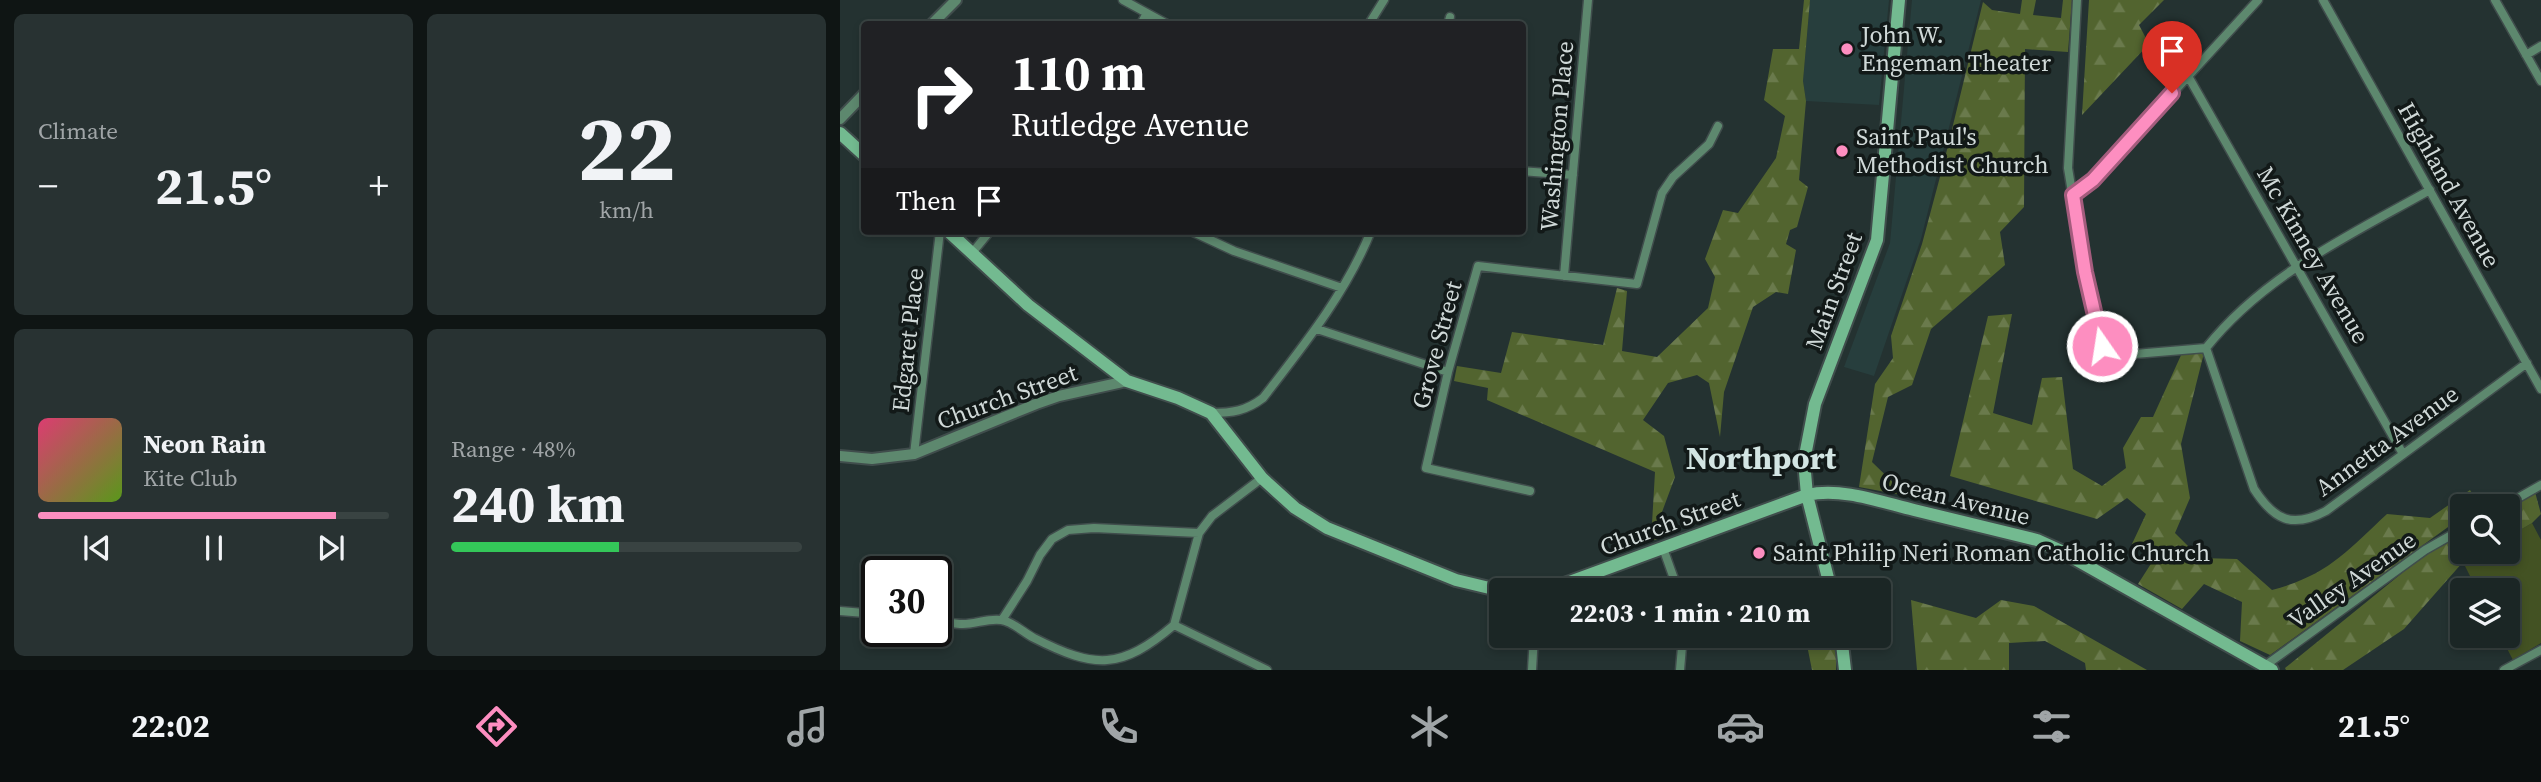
<!DOCTYPE html>
<meta charset="utf-8">
<style>
body{margin:0;font-family:"Source Serif 4",serif;background:#283232;color:#f1f3f6;height:100vh;display:flex;flex-direction:column;font-size:26px;white-space:nowrap}
*{box-sizing:border-box;margin:0}
p{font-size:23px;color:#a0a5a7}
.icon{flex:none;width:38px;height:38px;fill:none;stroke:currentColor;stroke-width:2;stroke-linecap:round;stroke-linejoin:round}
.map{position:relative;flex:1;overflow:hidden}
.side{display:flex;flex-direction:column;gap:14px;padding:14px;background:#0f1514;width:840px}
.side>*{flex:none}
.top-card{position:absolute;left:21px;top:21px;width:665px;height:214px;border-radius:7px;box-shadow:0 4px 10px #0003,0 0 0 2px #394342;background:#202124;color:#fff;overflow:hidden}
.buttons{position:absolute;left:1610px;top:494px;display:grid;gap:14px}
.buttons a{display:grid;place-items:center;width:70px;height:70px;border-radius:7px;background:#1b2625;box-shadow:0 4px 10px #0003,0 0 0 2px #394342;font-size:35px}
.speed{position:absolute;left:21px;top:556px;display:flex;gap:14px;font-size:35px;font-weight:700;text-align:center}
.speed>*{display:grid;place-content:center;width:91px;height:91px;border-radius:50%;background:#1b2625;box-shadow:0 4px 10px #0003,0 0 0 2px #394342;line-height:1}
.speed .limit{border:4px solid #111;border-radius:10px;background:#fff;color:#111}
.pin{position:absolute;display:grid;place-items:center;width:60px;height:60px;color:#fff;margin:-72px -30px;border-radius:50% 50% 50% 0;rotate:-45deg;box-shadow:0 0 7px #0007}
.pin .icon{rotate:45deg}
.me{position:absolute;width:77px;margin:-38px;rotate:347deg;stroke-linejoin:round;filter:drop-shadow(0 0 5px #0008)}
.turn{display:flex;align-items:center;gap:24px;height:147px;padding:0 35px;font-size:32px}
.turn .icon{width:91px;height:91px;stroke-width:2.5}
.turn b{display:block;font-size:49px;line-height:60px}
.then{display:flex;align-items:center;height:66px;padding:0 35px;background:#0003;gap:14px;font-size:26px}
.big{font-size:52px;font-weight:700;line-height:1.1}
.side .widget{flex:1;display:flex;flex-direction:column;justify-content:center;gap:10px;min-width:0;padding:0 24px;border-radius:10px;background:#283232}
.side .dial{align-items:center;gap:0}
.dial b{font-size:91px;line-height:1}
.song{display:flex;align-items:center;gap:21px}
.cover{width:84px;height:84px;border-radius:10px;background:linear-gradient(135deg,hsl(340 70% 55%),hsl(90 70% 35%))}
.played{height:7px;border-radius:4px;background:linear-gradient(90deg,#fd8ec0 85%,#394342 85%)}
.keys{display:flex;justify-content:space-around;direction:ltr}
.heat{display:flex;justify-content:space-between;align-items:center;font-size:38px;direction:ltr}
.charge{height:10px;border-radius:5px;background:linear-gradient(90deg,#34c759 48%,#394342 0)}
.side .tiles{flex:1;display:grid;gap:14px;grid-template-columns:repeat(2,1fr)}
.trip{position:absolute;left:649px;top:578px;width:402px;height:70px;border-radius:7px;background:#1b2625;box-shadow:0 4px 10px #0003,0 0 0 2px #394342;font-weight:700;line-height:70px;text-align:center}
.menu{display:flex;height:112px;justify-content:space-around;align-items:center;background:#0b0f0f;color:#a0a5a7}
.menu .icon{width:49px;height:49px}
.menu .on{color:#fd8ec0}
.menu b{font-size:32px;color:#f1f3f6}
main{display:flex;flex:1;min-height:0}
.map>svg:first-child{display:block}
</style>
<main>
<section class="side">
<div class="tiles">
<div class="widget"><p>Climate</p>
<div class="heat"><a>−</a><b class="big">21.5°</b><a>+</a></div>
</div>
<div class="widget dial"><b>22</b><p>km/h</p></div>
<div class="widget">
<div class="song"><i class="cover"></i><div><b>Neon Rain</b><p>Kite Club</p></div></div>
<div class="played"></div>
<div class="keys"><svg class="icon" aria-label="previous" viewBox="0 0 24 24"><path d="M18 5L8 12l10 7zM5 5v14"/></svg><svg class="icon" aria-label="pause" viewBox="0 0 24 24"><path d="M8 5v14M16 5v14"/></svg><svg class="icon" aria-label="next" viewBox="0 0 24 24"><path d="M6 5l10 7-10 7zM19 5v14"/></svg></div>
</div>
<div class="widget"><p>Range · 48%</p><b class="big">240 km</b><div class="charge"></div></div>
</div>
</section>
<div class="map">
<svg width="1701" height="670" viewBox="0 0 1701 670">
<defs>
<pattern id="forest-firs" width="22" height="20" patternUnits="userSpaceOnUse" patternTransform="scale(1.75)"><rect width="22" height="20" fill="#52642f"/><path d="M5 1l3.5 6h-7zM16 11l3.5 6h-7z" fill="#6a7a4c"/></pattern>
</defs>
<rect width="100%" height="100%" fill="#243231"/>
<path fill="#273e3d" d="M970,0H1049L1039,105L966,101L963,81Z
M1072,0H1141L1081,239L1034,376L1004,367L1050,243Z"/>
<path fill="#435223" d="M1692,523L1701,540V643L1673,660L1660,635H1668V590H1637L1623,562L1642,551H1668V537Z"/>
<path fill="url(#forest-firs)" d="M964,0H970L963,81L966,101L959,180L968,187L957,227L950,230L946,244L956,250L948,294L936,292L913,307L884,392L880,437L869,383L857,375L828,383L803,420L824,436L835,477L822,512L821,538L811,541L815,472L647,400L648,388L614,381L617,366L661,373L672,332L763,345L777,288L787,291L782,351L817,357L868,308L875,277L865,259L883,210L898,213L936,158L945,116L924,100L933,49H959Z
M1182,0H1196L1193,15L1221,18L1223,0H1232L1228,52L1185,49L1184,207L1160,232L1165,265L1091,329L1072,385L1048,397L1032,462L1067,496L1019,487L1035,384L1053,358L1051,336L1082,244L1104,162L1143,2L1152,10L1180,14Z
M1249,0H1324L1299,25L1309,44L1242,115Z
M1172,314L1153,413L1192,425L1202,378L1222,377L1233,469L1262,486L1286,468L1283,448L1301,417H1313L1342,353H1364L1341,444L1350,498L1335,533L1360,558L1397,559L1432,590C1488,575 1506,552 1547,514L1590,518L1630,490L1639,506H1622V517L1430,655L1400,641L1402,602L1364,584L1342,609L1298,584L1314,559L1292,544L1306,514L1287,498L1257,519L1110,476L1148,316Z
M1695,492L1701,514L1692,523L1668,537V508Z
M1622,533V551H1642L1623,562L1564,629L1503,670H1446L1445,668L1588,552Z
M1071,600L1136,618L1161,600L1194,606L1307,670H1246L1245,663L1205,641L1169,643V670H1077Z
M965,635H993L996,646V670H972Z"/>
<g fill="none" stroke-linecap="round" stroke-linejoin="round">
<g stroke="#404d4c" stroke-width="11">
<path id="minor" d="M283,0L327,24
M1237,0L1228,168L1245,272L1262,346L1271,356L1366,348C1424,275 1510,235 1590,190
M1483,0L1701,389
M1655,0L1701,81
M301,24L307,13
M529,24L544,0
M608,24L610,17
M1686,55L1701,46
M1348,76L1563,454
M682,171L733,175
M1232,195L1253,180L1418,0
M351,231L394,251L502,288
M132,253L150,231
M724,276L748,0
M477,329L608,372
M1366,348L1414,489C1434,520 1452,529 1486,511L1687,363
M371,413C392,413 406,411 423,398C464,345 506,293 531,231
M74,454L100,231
M690,491L586,468L608,372L638,266L797,284L822,193L833,177L869,144L878,126
M1664,506L1701,485
M823,548L838,590
M0,611L37,614
M162,620L187,581L200,555L212,539L228,530L254,528L359,533
M96,621C105,622 114,624 123,624C135,624 149,618 161,620C172,621 184,633 194,638C255,669 281,670 334,625
M334,625L359,533L372,516L422,478
M334,625L427,670
M1426,665L1585,550L1622,529
M692,670L694,635
M840,670L843,635
M1664,670L1701,650"/>
</g>
<g stroke="#404d4c" stroke-width="14">
<path id="tertiary" d="M92,24L116,0
M0,119L24,94
M0,456L32,459L74,454L196,404L219,396L287,381"/>
</g>
<g stroke="#404d4c" stroke-width="16">
<path id="secondary" d="M0,133L24,155
M108,231L188,305L287,381L338,398L371,413L422,478L455,508L487,528L616,580L662,591
M708,590L967,495C1001,487 1041,502 1074,510C1115,520 1156,530 1197,540L1219,550L1432,670
M991,590L967,495L964,461L975,404L1037,240L1059,0
M1001,635L1005,670"/>
</g>
<use href="#minor" stroke="#5d886e" stroke-width="8"/>
<use href="#tertiary" stroke="#5d886e" stroke-width="10"/>
<use href="#secondary" stroke="#73ba90" stroke-width="12"/>
</g>
<g fill="none" stroke-linecap="round" stroke-linejoin="round">
<g stroke="#a45c7d" stroke-width="18">
<path id="route" d="M1262,346L1245,272L1233,195L1253,180L1332,93"/>
</g>
<use href="#route" stroke="#fd8ec0" stroke-width="12"/>
</g>
<g fill="#fd8ec0" stroke="#121918" stroke-width="2.5">
<circle cx="1007" cy="49" r="7"/>
<circle cx="1002" cy="151" r="7"/>
<circle cx="919" cy="553" r="7"/>
</g>
<g text-anchor="middle" stroke-width="7" stroke-linejoin="round" paint-order="stroke">
<g font-size="24" fill="#d0d9d8" stroke="#121918" text-anchor="start">
<text x="1021" y="43">John W.<tspan x="1021" dy="28">Engeman Theater</tspan></text>
<text x="1016" y="145">Saint Paul's<tspan x="1016" dy="28">Methodist Church</tspan></text>
<text x="933" y="561">Saint Philip Neri Roman Catholic Church</text>
</g>
<g font-size="24" fill="#d0d9d8" stroke="#121918">
<text transform="translate(717 136) rotate(-85)" y="8">Washington Place</text>
<text transform="translate(1609 185) rotate(61)" y="8">Highland Avenue</text>
<text transform="translate(1473 255) rotate(60)" y="8">Mc Kinney Avenue</text>
<text transform="translate(994 291) rotate(-70)" y="8">Main Street</text>
<text transform="translate(68 340) rotate(-84)" y="8">Edgaret Place</text>
<text transform="translate(597 345) rotate(-75)" y="8">Grove Street</text>
<text transform="translate(167 397) rotate(-20)" y="8">Church Street</text>
<text transform="translate(1547 441) rotate(-36)" y="8">Annetta Avenue</text>
<text transform="translate(1116 499) rotate(14)" y="8">Ocean Avenue</text>
<text transform="translate(830 523) rotate(-20)" y="8">Church Street</text>
<text transform="translate(1512 580) rotate(-35)" y="8">Valley Avenue</text>
</g>
<g font-size="32" font-weight="bold" fill="#d3e5e3" stroke="#121918">
<text x="921" y="469">Northport</text>
</g>
</g>
</svg>
<div class="buttons">
<a><svg class="icon" aria-label="search" viewBox="0 0 24 24"><circle cx="10" cy="10" r="6"/><path d="M15 15l6 6"/></svg></a>
<a><svg class="icon" aria-label="layers" viewBox="0 0 24 24"><path d="M12 4l9 5-9 5-9-5zM3 14l9 5 9-5"/></svg></a>
</div>
<div class="speed"><div class="limit">30</div></div>
<div class="pin" style="left:1332px;top:93px;background:#d93025"><svg class="icon" aria-label="arrive" viewBox="0 0 24 24"><path d="M6 21V4h12l-3 4 3 4H6"/></svg></div>
<svg class="me" style="left:1262px;top:346px" viewBox="-20 -20 40 40"><circle r="17" fill="#fd8ec0" stroke="#fff" stroke-width="3"/><path d="M0-11L8 9 0 5-8 9z" fill="#fff"/></svg>
<div class="trip">22:03 · 1 min · 210 m</div>
<div class="top-card">
<div class="turn"><svg class="icon" aria-label="right" viewBox="0 0 24 24"><path d="M7 20v-9h11M14 6l5 5-5 5"/></svg><div><b>110 m</b>Rutledge Avenue</div></div>
<div class="then">Then<svg class="icon" aria-label="arrive" viewBox="0 0 24 24"><path d="M6 21V4h12l-3 4 3 4H6"/></svg></div>
</div>
</div>
</main>
<nav class="menu">
<b>22:02</b>
<svg class="icon on" aria-label="directions" viewBox="0 0 24 24"><path d="M12 3l9 9-9 9-9-9zM9 14v-3h6M13 9l2 2-2 2"/></svg>
<svg class="icon" aria-label="music" viewBox="0 0 24 24"><path d="M9 18V5l10-2v13"/><circle cx="6" cy="18" r="3"/><circle cx="16" cy="16" r="3"/></svg>
<svg class="icon" aria-label="phone" viewBox="0 0 24 24"><path d="M5 4h4l2 5-3 2q2 4 5 5l2-3 5 2v4C11 20 4 13 5 4z"/></svg>
<svg class="icon" aria-label="climate" viewBox="0 0 24 24"><path d="M12 3v18M4 7l16 10M4 17L20 7"/></svg>
<svg class="icon" aria-label="car" viewBox="0 0 24 24"><path d="M5 17H2v-5l4-1 3-4h7l3 4 3 1v5h-3M9 17h6M6 11h13"/><circle cx="7" cy="17" r="2"/><circle cx="17" cy="17" r="2"/></svg>
<svg class="icon" aria-label="filters" viewBox="0 0 24 24"><path d="M4 7h16M4 17h16"/><circle cx="9" cy="7" r="2"/><circle cx="15" cy="17" r="2"/></svg>
<b>21.5°</b>
</nav>
